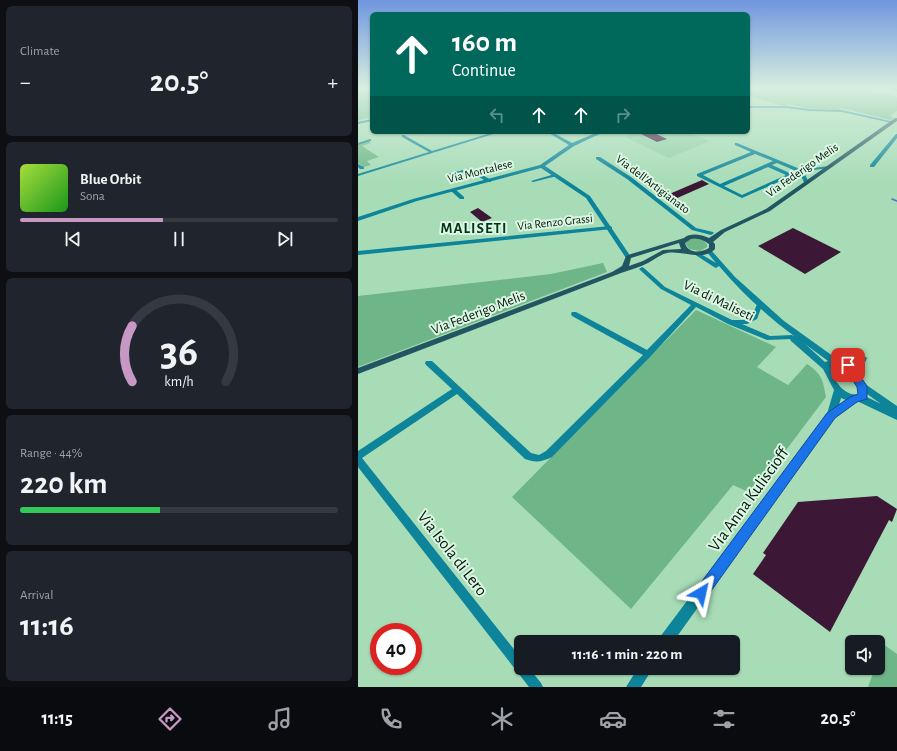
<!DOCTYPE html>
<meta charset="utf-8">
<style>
body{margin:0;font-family:"Alegreya Sans",sans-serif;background:#20242c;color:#f1f3f6;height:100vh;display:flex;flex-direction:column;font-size:15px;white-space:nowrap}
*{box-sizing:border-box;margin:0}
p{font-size:13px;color:#9ea1a6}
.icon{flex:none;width:22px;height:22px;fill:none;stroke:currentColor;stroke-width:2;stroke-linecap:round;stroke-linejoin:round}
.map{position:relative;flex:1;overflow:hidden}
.side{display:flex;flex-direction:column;gap:6px;padding:6px;background:#0d0f14;width:358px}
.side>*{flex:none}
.hud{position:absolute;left:12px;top:12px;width:380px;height:122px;border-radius:6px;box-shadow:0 1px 3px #0004;background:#00695c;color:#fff;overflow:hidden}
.fabs{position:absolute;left:487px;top:635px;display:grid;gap:8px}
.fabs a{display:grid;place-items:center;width:40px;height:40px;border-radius:6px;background:#171b24;box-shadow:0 1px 3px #0004;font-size:20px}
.speed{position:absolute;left:12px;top:623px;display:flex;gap:8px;font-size:20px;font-weight:700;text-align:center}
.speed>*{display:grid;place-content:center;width:52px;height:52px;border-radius:50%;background:#171b24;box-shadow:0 1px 3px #0004;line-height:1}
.speed .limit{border:6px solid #d22;background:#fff;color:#111}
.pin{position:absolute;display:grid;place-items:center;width:34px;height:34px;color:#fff;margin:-17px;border-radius:8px;box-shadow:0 2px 6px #0006}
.me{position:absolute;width:44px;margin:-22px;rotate:36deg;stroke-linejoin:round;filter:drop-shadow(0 0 3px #0008)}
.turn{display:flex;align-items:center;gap:14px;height:84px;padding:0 16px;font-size:18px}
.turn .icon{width:52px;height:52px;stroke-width:2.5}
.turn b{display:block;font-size:28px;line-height:34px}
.lanes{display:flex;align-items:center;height:38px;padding:0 16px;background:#0003;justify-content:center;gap:20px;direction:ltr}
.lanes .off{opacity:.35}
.big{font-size:30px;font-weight:700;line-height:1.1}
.side .tile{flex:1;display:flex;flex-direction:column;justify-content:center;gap:6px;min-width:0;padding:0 14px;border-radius:6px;background:#20242c}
.side .dial{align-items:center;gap:0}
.dial svg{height:104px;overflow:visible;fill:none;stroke:#363941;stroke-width:7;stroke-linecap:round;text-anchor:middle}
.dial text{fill:#f1f3f6;stroke:none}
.song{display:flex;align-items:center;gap:12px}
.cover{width:48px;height:48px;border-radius:6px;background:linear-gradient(135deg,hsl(80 70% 55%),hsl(120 70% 35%))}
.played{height:4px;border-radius:2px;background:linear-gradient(90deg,#c898c4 45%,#363941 45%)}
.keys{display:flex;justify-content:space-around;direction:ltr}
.heat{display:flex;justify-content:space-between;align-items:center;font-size:22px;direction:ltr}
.charge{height:6px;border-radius:3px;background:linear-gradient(90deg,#34c759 44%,#363941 0)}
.trip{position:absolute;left:156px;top:635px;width:226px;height:40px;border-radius:6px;background:#171b24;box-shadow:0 1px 3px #0004;font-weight:700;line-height:40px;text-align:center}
.tabs{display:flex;height:64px;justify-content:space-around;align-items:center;background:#090b0e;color:#9ea1a6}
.tabs .icon{width:28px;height:28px}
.tabs .on{color:#c898c4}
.tabs b{font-size:18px;color:#f1f3f6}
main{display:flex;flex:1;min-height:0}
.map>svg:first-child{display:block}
</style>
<main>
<section class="side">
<div class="tile"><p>Climate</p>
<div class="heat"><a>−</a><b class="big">20.5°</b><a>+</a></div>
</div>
<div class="tile">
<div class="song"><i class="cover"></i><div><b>Blue Orbit</b><p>Sona</p></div></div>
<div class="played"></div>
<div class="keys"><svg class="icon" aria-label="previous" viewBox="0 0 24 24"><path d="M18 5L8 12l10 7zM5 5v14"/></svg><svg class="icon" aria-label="pause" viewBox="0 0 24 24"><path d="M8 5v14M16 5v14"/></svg><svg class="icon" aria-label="next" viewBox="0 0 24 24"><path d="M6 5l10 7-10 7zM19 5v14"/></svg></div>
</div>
<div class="tile dial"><svg viewBox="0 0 100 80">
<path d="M14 69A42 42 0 1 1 86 69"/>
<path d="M14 69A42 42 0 0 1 14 26" stroke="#c898c4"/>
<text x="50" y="56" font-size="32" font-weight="700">36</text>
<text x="50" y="72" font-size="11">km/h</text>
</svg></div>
<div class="tile"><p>Range · 44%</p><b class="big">220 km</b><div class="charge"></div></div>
<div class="tile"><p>Arrival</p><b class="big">11:16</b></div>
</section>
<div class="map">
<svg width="539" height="687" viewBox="0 0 539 687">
<rect width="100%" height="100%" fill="#a7dcb7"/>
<path fill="#95d1a9" d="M271,132H328L352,141L311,158L267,137L275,134Z"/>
<path fill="#6eb687" d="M0,87H14V117L0,120Z
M390,87H491L539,97V111L532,116L536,118L532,120L483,108L481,110L447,108L430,104L426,106L390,96Z
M10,141L13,143L4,146L21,157L9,161L13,165L6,167L0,163V145Z
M333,239H344L349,244V247L342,251L331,249L327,243Z
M245,263L249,272L0,367V296L193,274Z
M338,310L418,347L399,367L430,385L449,364C464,374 465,380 468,397L395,494L375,485L273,609L154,497Z
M525,644L539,654V687H510L517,668H520V658Z"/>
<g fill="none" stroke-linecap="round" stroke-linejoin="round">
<path stroke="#5b69cf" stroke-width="1.5" d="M534,199L539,201"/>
</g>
<path fill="#3d1736" d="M279,132H294L309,139L299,142Z
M344,180L351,184L317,199L309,195Z
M120,208L134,218L124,222L112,212Z
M435,228L483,252L447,274L400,246Z
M519,496L539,509L534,522L531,520L472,632L395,574L408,555L405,553L440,502Z"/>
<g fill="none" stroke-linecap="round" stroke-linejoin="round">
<path fill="#0d8499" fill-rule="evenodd" d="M14,119V121L0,124V122Z
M136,132H142L0,176V174L71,152L44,137V135H46L74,151Z
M538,134H539V138L516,167H512V165Z
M12,139H13V141L0,145V143Z
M377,143H379L442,169L446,172L451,183L447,184L442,174L438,171L419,163L414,165L434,174V176L384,198L339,176V174L393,152L377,145ZM397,154L415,161L362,184L345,175ZM410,167L428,175L384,195L366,186Z
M238,157H242L273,177L338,228L355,232L356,233L353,235L334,230L269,179L238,159Z
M0,164L6,167V169H2L0,167Z
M471,166L473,167V168L446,171L444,170L446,169Z
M113,168L133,180V182H129L112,171L91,175L89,174Z
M197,174H199V176L175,182L173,181Z
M93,189H97L106,197V199H102L93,191Z
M252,226L254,227V229L0,255V251Z
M284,267L286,268L307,287L374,320H386L394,316L400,302H404L405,303L399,319L389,324H384L412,336L434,335L437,337L434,339L409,340L370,324L338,307L293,356L194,457C184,462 177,463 167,459L99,394L4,458L163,658V668H171L183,683L185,687H171L0,467V451L94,389L68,365L67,363L68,361H74L173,453L181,455L188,451L285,355L214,316L213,314L214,312H218L289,350L333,305L303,289L282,270L281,269Z
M505,355L509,358L501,376L500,378H494L493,376L500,362L486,366L483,365L482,363L483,361Z"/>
<path fill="#0d8499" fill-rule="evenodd" d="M390,106H429L451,109L484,110L536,122L534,123L484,112L451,111L429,108H390Z
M189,132H194L214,143L240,132H246L216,146L187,166L232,196L273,257L272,258H268L228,198L183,168L59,201L0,221V217L55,199L182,165L211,145Z
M351,249L353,250L377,277L426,321L479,359L491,364L502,374L507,384L539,406V420L501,402H497L476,418L315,642H301L302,637L469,414L476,390L465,369L433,341L432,339L433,337L436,336C409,316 383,292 361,266L358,268L356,267L336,254L337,253H341L358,263L348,251ZM447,344L470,361L467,362ZM476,365C490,367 500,381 501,394C487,398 473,378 473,366ZM509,394L523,404L509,397ZM483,398L488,400L481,405Z
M280,668H295L283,687H268Z"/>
<path fill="#205561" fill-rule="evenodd" d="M537,118H539V121L412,211L367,232L355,242L357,244V249C344,262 325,250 309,253C303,254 296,260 290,263C282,267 274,269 266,272L263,273L0,374V368L254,272L264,266L268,256L273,254L326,238C333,232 344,235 351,238L363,230L408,209ZM333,239C340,238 345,239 351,244V248C343,253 330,254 327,243ZM321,243L323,249L305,250L285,261L271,266L273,258Z"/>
<path fill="#19363d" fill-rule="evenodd" d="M527,87L539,88V91L527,88Z"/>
</g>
<linearGradient id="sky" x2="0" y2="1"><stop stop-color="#6f96de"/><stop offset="0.48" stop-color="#d7efdf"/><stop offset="1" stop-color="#d7efdf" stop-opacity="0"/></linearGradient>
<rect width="539" height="183" fill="url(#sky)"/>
<path fill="#1a73e8" stroke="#114b97" d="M490,362L493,363L509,386V399L499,402L477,418L348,598L343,600L339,598L337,593L339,588L469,413L492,397L500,394L499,387L485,365Z"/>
<g text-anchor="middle" stroke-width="4" stroke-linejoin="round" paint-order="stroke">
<g font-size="12" fill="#03160a" stroke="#dbf6e3">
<text transform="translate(444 170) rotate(-35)" y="4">Via Federigo Melis</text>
<text transform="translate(122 171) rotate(-14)" y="4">Via Montalese</text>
<text transform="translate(295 184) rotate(37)" y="4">Via dell'Artigianato</text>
<text transform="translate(197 222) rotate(-6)" y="4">Via Renzo Grassi</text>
</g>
<g font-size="14" fill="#03160a" stroke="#dbf6e3">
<text transform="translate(361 300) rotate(26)" y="5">Via di Maliseti</text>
<text transform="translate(120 312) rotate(-21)" y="5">Via Federigo Melis</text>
</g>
<g font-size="15" font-weight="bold" letter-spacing="1" fill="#003519" stroke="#dbf6e3">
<text x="116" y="233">MALISETI</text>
</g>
<g font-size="17" fill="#03160a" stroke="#dbf6e3">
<text transform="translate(390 499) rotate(-54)" y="6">Via Anna Kuliscioff</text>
<text transform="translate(95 553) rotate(52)" y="6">Via Isola di Lero</text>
</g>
</g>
</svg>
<div class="fabs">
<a><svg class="icon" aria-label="sound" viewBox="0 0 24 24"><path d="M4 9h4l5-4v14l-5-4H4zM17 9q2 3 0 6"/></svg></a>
</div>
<div class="speed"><div class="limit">40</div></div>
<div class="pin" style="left:490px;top:365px;background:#d93025"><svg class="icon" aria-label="arrive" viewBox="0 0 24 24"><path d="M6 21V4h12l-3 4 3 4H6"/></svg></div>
<svg class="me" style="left:343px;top:593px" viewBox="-20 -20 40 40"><path d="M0-17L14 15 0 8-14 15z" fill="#1a73e8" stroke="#fff" stroke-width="4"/></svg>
<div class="trip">11:16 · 1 min · 220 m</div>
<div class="hud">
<div class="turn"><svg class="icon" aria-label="ahead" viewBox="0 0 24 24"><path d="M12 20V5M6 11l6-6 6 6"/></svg><div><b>160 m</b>Continue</div></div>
<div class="lanes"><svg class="icon off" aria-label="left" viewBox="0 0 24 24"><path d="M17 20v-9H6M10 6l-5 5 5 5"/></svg><svg class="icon" aria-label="ahead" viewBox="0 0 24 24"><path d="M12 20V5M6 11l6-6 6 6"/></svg><svg class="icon" aria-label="ahead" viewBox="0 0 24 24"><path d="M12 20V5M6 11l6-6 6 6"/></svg><svg class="icon off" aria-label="right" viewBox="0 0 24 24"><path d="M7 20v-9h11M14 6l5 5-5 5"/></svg></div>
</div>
</div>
</main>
<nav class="tabs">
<b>11:15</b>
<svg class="icon on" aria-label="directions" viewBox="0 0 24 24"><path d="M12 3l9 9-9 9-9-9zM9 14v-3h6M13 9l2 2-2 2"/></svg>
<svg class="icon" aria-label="music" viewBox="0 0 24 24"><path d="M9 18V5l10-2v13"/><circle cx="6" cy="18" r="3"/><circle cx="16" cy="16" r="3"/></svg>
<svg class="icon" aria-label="phone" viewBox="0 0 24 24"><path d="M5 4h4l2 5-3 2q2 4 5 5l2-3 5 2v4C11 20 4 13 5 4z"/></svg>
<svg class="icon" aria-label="climate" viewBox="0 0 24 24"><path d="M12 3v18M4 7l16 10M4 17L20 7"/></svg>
<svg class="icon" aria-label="car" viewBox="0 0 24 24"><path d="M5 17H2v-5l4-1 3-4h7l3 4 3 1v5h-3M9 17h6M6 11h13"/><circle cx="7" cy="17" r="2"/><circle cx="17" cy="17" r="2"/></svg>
<svg class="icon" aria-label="filters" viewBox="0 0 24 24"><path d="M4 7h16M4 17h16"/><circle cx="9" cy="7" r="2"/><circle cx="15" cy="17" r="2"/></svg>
<b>20.5°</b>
</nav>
